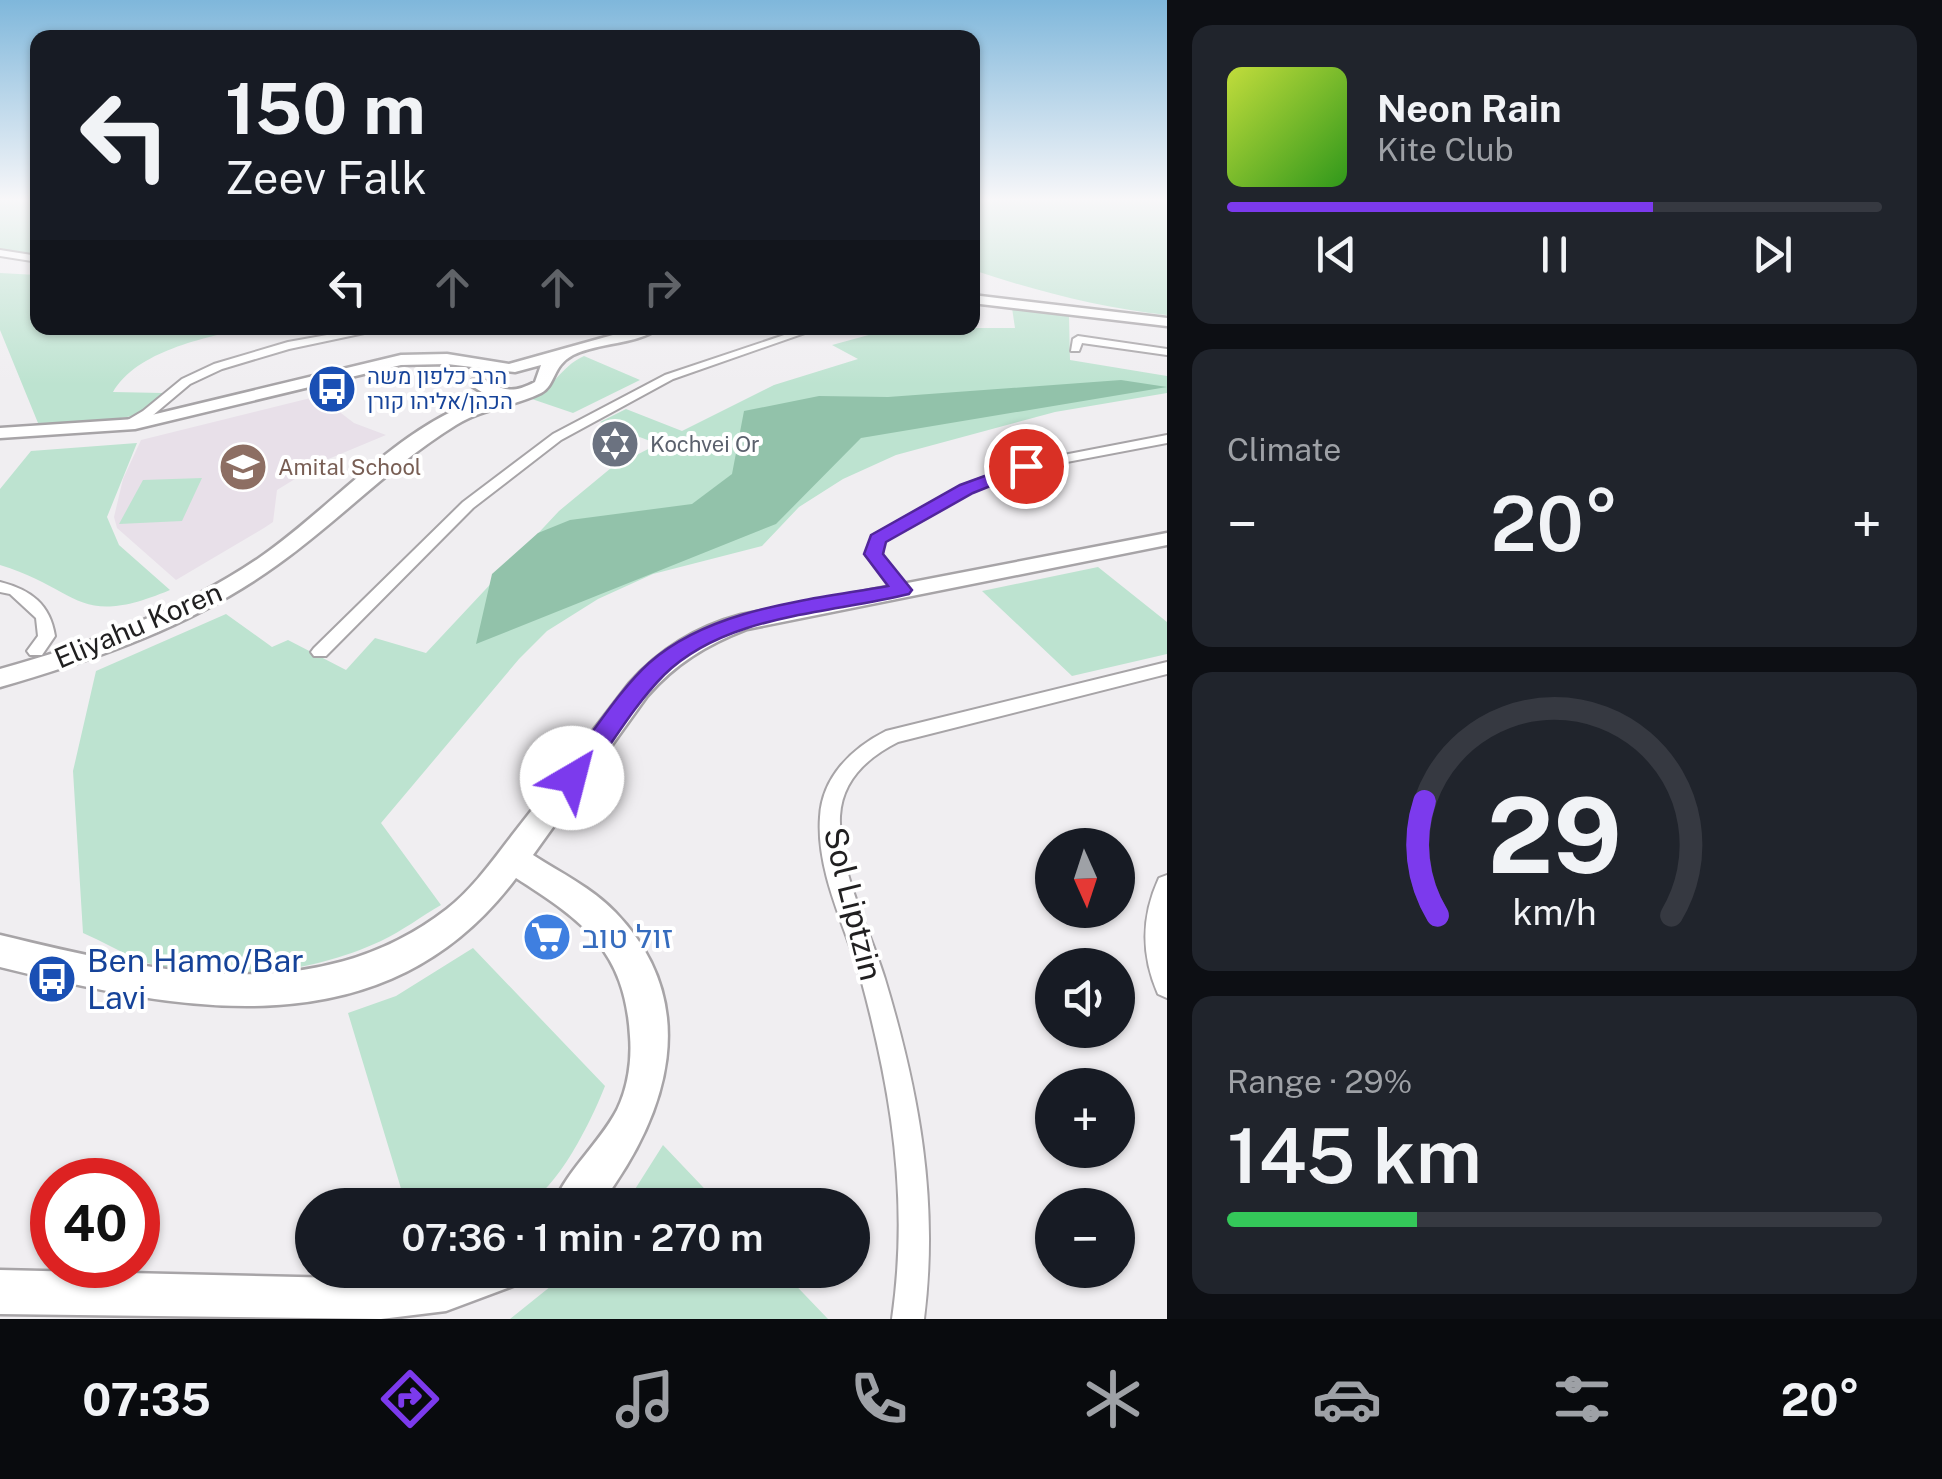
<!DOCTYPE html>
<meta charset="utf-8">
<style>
body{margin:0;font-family:"Public Sans",Heebo,sans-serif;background:#20242c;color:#f1f3f6;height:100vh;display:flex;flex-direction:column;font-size:38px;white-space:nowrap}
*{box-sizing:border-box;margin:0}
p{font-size:32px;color:#9ea1a6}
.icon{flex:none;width:55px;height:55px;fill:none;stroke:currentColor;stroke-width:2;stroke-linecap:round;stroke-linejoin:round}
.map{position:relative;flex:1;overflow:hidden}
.sheet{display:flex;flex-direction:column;gap:25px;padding:25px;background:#0d0f14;width:775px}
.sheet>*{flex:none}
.hud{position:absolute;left:30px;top:30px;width:950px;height:305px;border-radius:20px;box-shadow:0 2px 8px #0004;background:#171b24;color:#f1f3f6;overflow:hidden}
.needle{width:65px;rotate:177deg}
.fabs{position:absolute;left:1035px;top:828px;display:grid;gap:20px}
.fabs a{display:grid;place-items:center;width:100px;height:100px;border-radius:50%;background:#171b24;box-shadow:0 2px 8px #0004;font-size:50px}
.speed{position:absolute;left:30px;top:1158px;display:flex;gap:20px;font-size:50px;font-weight:700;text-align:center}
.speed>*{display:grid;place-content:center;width:130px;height:130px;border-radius:50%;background:#171b24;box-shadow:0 2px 8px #0004;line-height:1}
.speed .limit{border:15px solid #d22;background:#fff;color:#111}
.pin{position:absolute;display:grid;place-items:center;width:85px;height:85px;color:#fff;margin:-42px;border:5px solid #fff;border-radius:50%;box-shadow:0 2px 10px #0007}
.me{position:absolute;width:110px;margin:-55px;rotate:37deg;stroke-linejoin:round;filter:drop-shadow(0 0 8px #0008)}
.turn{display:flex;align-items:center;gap:35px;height:210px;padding:0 30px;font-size:45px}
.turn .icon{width:130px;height:130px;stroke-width:2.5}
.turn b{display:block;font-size:70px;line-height:85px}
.lanes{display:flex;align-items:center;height:95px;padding:0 30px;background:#0003;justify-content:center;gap:50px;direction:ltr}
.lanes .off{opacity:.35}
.big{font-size:75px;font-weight:600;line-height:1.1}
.sheet .widget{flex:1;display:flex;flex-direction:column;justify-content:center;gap:15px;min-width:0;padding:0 35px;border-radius:20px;background:#20242c}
.sheet .dial{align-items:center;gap:0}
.dial svg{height:260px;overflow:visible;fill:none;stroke:#363941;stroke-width:7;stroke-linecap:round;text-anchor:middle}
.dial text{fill:#f1f3f6;stroke:none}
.song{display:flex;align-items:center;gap:30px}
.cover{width:120px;height:120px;border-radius:15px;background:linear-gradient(135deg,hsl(70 70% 55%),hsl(110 70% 35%))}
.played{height:10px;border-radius:5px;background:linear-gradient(90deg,#7c3aed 65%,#363941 65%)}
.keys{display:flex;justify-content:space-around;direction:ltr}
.heat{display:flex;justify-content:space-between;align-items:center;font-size:55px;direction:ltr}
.charge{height:15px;border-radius:8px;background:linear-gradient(90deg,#34c759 29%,#363941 0)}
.trip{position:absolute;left:295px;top:1188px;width:575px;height:100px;border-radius:50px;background:#171b24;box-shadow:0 2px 8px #0004;font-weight:600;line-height:100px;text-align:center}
.tab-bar{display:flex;height:160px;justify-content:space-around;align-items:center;background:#090b0e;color:#9ea1a6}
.tab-bar .icon{width:70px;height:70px}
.tab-bar .selected{color:#7c3aed}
.tab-bar b{font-size:45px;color:#f1f3f6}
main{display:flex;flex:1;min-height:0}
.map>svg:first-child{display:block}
</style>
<main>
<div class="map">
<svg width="1167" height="1319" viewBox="0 0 1167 1319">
<rect width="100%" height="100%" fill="#f0eef1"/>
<path fill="#e8e0e9" d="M355,387L341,403V413L354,423L386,435L326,460L277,490L273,522L264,528L176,580L117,528L114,517L123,479L141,440Z"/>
<path fill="#bde3d0" d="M0,199H37V255L0,250Z
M973,199H1167V315C1101,308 1036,291 973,270Z
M0,273L37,275L38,328H247C204,338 137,351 113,392L163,393L146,414L95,422L38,423L0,330Z
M1012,308L1069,316L1070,360L1167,376V393L1055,412L896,455L843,479L799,507L762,546L653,574L598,599L547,631L519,659L381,823L441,905C422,916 402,931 381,941C313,973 211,987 139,960C120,952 102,941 83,933L73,771L96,671L226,614L272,647L288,640L346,670L375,638L426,653L559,511L611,468L658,444L600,422L626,409L682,431L774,385L858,359L832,345L876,333L867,328H1015Z
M584,356L640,380L573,413L526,397C554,391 559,367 584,356Z
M137,443L107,517L119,545L170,590C77,629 81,590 0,565V489L31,451Z
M202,478L182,521L119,524L143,480Z
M1098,567L1167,622V654L1072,676L982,591Z
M473,948L605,1086C593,1117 557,1193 523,1205C509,1210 427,1205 406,1205L348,1013L396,996Z
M663,1145L720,1205H625Z
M571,1270H781L828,1319H510Z"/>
<path fill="#92c2aa" d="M1121,380L1167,387L861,438L776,524L476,644L492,574L538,533L570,520L692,504L732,474L744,411L819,396L888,397Z"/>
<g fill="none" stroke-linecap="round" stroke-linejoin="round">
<g stroke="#a7a4a7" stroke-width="4">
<path id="street" d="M0,250L38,256V262L0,256Z
M366,328H388L289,349L222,369L190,384L152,416L127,428L121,424L143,411L182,379L214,364L288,342Z
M805,328H819L673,379L561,440L473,508L326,656H314L311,652L314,648L463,502L553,434L665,375Z
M1078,336L1167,349V355L1082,343L1079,351H1071L1073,339Z
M1167,435V443L1030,469L971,492L892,535L884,541L882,555L909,589L907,592H895L866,555L872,536L961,486L1022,463Z
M0,582C31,590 50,604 55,636L42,655H30L27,651L38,636L36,618L10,594L0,592Z
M1167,662V674L898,742C868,757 842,780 840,816C838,871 869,927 885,979C919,1092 939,1200 924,1319H892C909,1201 892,1093 861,979C846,928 816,872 820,817C822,777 852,748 886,731Z
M1167,875V998L1158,994C1141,955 1141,917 1159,878Z"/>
</g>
<g stroke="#a7a4a7" stroke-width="5">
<path id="secondary" d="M972,295L1167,318V326L972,303Z
M638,328H659C636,345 599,342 573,355C552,366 556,385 541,393C513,407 483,408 456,425C391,465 339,521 277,565C194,625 97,659 0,687V669C90,644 181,611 259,558C331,509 405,419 490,397L472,386V380C499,378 500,401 535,382L541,365L515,372L447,364L401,365L135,429L0,438V428L135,419L401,355L447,354L509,364Z
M1167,533V545L747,629C706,645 676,663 647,696L533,855C561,873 592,888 615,912C704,1004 668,1115 600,1205H553C567,1170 599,1144 617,1110C628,1088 632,1060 630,1036C625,950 583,921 516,878C385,1053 184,1012 0,967V935C150,971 314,1012 447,909C475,887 496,856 517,829C555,781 592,732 629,684C660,649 696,627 741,615Z
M0,1270L342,1278L416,1270H519L513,1286L446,1311L381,1319L0,1314Z"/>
</g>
<use href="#street" fill="#fff" fill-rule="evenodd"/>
<use href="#secondary" fill="#fff" fill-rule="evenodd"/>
</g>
<linearGradient id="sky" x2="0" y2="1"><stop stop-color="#7fb7db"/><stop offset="0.52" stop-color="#f8f7f9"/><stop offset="1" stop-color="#f8f7f9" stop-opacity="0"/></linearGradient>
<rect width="1167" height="384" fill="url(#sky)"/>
<path fill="#7c3aed" stroke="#51269a" stroke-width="2.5" d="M1026,461L1033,462V469L973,493L886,542L883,554L912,590L909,594C829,614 726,614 664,675C633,706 608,750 582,785H563L559,778L563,771C590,738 618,691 649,663C711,608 810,600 888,586L864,554L871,535L960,485Z"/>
<defs>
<g id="bus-disc" transform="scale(2.5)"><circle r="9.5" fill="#1a4fb4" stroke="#fff"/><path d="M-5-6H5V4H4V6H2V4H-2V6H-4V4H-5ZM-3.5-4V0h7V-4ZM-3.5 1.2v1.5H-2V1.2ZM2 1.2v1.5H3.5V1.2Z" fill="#fff"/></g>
<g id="synagogue-disc" transform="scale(2.5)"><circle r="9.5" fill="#6b7280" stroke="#fff"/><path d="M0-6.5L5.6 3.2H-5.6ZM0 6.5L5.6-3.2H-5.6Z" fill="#fff"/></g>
<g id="school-disc" transform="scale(2.5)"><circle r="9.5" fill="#8d6e63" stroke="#fff"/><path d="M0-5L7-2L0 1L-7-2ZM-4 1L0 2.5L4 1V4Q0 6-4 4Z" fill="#fff"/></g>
<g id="supermarket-disc" transform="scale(2.5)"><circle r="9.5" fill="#3f7fe0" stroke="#fff"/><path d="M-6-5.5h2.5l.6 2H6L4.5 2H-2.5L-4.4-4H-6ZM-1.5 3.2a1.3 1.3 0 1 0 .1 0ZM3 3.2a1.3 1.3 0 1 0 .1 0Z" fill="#fff"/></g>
</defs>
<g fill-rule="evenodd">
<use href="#bus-disc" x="332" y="389"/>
<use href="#synagogue-disc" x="615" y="444"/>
<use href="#school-disc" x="243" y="467"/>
<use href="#supermarket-disc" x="547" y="937"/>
<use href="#bus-disc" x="52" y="979"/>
</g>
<g text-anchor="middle" stroke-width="8" stroke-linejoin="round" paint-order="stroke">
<g font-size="22" fill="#164399" stroke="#fff" text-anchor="start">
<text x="367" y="384">הרב כלפון משה<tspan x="367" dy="25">הכהן/אליהו קורן</tspan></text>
</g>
<g font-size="22" fill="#5b616d" stroke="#fff" text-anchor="start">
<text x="650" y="452">Kochvei Or</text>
</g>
<g font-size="22" fill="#785e54" stroke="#fff" text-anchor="start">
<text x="278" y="475">Amital School</text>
</g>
<g font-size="28" fill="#201f20" stroke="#fff">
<text transform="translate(138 625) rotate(-23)" y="10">Eliyahu Koren</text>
</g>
<g font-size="32" fill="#201f20" stroke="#fff">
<text transform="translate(853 904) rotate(76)" y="11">Sol Liptzin</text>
</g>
<g font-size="32" fill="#366cbe" stroke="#fff" text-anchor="start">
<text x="582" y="948">זול טוב</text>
</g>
<g font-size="32" fill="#164399" stroke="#fff" text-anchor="start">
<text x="87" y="972">Ben Hamo/Bar<tspan x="87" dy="37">Lavi</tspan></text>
</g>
</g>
</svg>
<div class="fabs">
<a><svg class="needle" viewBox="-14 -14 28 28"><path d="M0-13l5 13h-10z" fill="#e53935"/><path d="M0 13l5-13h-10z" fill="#9ea1a6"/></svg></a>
<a><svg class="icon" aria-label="sound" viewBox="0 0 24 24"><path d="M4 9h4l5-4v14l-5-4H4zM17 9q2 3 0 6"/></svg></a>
<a>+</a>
<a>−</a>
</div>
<div class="speed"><div class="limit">40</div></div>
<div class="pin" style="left:1026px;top:466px;background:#d93025"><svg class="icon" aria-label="arrive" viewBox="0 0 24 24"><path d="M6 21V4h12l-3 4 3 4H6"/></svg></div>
<svg class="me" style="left:572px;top:778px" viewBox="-20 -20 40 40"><circle r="19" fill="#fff"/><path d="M0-13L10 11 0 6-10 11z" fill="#7c3aed"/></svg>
<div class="trip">07:36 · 1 min · 270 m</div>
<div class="hud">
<div class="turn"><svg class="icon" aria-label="left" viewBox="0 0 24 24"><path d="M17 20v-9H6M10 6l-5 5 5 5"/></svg><div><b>150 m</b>Zeev Falk</div></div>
<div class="lanes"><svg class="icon" aria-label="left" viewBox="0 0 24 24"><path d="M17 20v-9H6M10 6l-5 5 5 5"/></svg><svg class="icon off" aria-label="ahead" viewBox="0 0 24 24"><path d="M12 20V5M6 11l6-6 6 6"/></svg><svg class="icon off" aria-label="ahead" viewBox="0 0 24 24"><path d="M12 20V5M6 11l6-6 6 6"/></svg><svg class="icon off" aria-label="right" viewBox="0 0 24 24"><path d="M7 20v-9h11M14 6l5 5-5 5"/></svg></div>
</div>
</div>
<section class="sheet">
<div class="widget">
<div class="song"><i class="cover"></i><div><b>Neon Rain</b><p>Kite Club</p></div></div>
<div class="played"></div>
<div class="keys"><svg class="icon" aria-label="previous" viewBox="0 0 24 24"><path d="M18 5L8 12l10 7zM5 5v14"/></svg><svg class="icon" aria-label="pause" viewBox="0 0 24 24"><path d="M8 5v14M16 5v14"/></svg><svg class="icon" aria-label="next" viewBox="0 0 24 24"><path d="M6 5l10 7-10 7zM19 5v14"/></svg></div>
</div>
<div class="widget"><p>Climate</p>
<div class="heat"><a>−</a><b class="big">20°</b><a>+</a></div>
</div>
<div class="widget dial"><svg viewBox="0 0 100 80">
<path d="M14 69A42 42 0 1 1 86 69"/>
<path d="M14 69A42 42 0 0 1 10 34" stroke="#7c3aed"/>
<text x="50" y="56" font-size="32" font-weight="700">29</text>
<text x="50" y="72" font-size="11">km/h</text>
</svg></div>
<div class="widget"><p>Range · 29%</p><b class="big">145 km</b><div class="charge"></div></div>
</section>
</main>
<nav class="tab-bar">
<b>07:35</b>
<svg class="icon selected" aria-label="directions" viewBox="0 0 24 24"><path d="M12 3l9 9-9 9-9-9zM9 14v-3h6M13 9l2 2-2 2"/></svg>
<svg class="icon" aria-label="music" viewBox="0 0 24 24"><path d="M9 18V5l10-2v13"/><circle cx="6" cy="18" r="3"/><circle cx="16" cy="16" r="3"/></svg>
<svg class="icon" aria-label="phone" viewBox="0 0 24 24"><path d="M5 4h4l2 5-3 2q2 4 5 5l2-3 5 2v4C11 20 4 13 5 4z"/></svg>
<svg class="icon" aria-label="climate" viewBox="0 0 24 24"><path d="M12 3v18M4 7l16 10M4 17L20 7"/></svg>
<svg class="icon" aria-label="car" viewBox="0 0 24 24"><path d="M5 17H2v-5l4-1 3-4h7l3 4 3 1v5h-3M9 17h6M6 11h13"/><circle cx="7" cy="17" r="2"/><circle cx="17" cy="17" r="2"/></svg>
<svg class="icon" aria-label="filters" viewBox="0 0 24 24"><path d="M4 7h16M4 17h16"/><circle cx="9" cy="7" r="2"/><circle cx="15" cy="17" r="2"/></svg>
<b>20°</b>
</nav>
